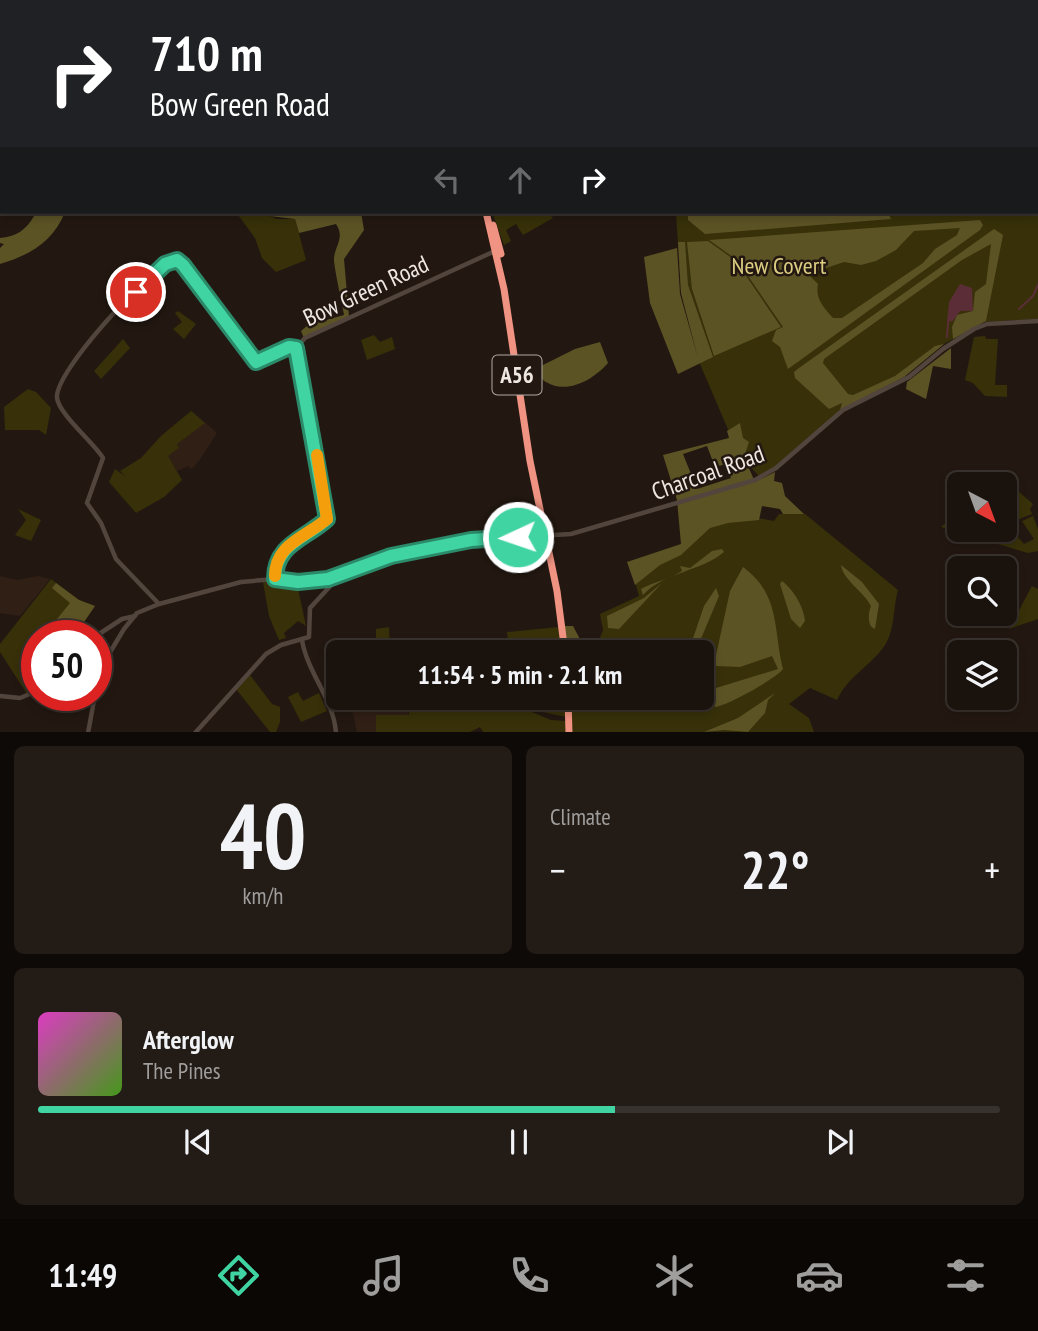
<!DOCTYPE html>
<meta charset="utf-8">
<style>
body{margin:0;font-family:"PT Sans Narrow",sans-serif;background:#231b16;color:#f1f3f6;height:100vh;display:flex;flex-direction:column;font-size:26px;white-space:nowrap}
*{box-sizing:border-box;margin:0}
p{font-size:23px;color:#9f9e9d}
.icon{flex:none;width:38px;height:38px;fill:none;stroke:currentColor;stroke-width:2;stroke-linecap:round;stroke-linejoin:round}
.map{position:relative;height:732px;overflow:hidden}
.sheet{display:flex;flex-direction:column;gap:14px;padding:14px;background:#0e0a07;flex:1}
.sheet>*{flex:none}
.hud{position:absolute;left:0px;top:0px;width:1040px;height:214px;box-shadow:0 4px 10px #0003,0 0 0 2px #38322e;background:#202124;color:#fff;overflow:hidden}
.needle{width:46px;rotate:139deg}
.fabs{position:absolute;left:947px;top:472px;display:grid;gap:14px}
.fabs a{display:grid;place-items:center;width:70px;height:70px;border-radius:10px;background:#1a120d;box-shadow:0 4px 10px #0003,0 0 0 2px #38322e;font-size:35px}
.speed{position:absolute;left:21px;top:620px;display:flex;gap:14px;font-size:35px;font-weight:700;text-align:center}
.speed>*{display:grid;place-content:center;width:91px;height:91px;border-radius:50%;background:#1a120d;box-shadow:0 4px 10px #0003,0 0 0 2px #38322e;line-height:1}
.speed .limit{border:10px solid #d22;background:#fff;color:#111}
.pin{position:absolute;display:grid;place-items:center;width:60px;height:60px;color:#fff;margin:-30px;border:4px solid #fff;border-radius:50%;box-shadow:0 2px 7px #0007}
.me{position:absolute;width:77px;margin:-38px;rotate:267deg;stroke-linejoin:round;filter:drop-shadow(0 0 5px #0008)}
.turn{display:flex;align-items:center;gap:24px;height:147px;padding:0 35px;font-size:32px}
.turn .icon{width:91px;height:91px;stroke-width:2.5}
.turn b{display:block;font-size:49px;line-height:60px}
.lanes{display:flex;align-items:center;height:66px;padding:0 35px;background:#0003;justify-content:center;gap:35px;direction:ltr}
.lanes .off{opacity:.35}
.big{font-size:52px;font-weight:800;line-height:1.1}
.sheet .card{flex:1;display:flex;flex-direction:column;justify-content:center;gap:10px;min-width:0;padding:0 24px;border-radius:10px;background:#231b16}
.sheet .dial{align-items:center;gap:0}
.dial b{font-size:91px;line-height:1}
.song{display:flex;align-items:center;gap:21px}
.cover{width:84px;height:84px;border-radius:10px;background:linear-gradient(135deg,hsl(310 70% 55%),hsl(100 70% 35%))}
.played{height:7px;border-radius:4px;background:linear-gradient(90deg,#40d4a2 60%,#38322e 60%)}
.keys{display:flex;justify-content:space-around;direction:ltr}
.heat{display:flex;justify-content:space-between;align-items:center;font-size:38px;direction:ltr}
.sheet .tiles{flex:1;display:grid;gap:14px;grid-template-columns:1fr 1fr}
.card:last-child{grid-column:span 2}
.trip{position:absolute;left:326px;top:640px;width:388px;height:70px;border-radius:10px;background:#1a120d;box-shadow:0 4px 10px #0003,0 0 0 2px #38322e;font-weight:800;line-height:70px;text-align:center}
.menu{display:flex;height:112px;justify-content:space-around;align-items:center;background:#0a0705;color:#9f9e9d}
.menu .icon{width:49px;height:49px}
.menu .current{color:#40d4a2}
.menu b{font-size:32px;color:#f1f3f6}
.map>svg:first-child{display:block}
</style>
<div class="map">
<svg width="1038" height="733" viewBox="0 0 1038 733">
<rect width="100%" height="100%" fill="#231811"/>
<path fill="#301f15" d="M192,411L217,433L199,461L191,469L188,466L177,471L157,440Z
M0,576L17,580L38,576L50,579L20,616L0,613Z
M407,698L409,732H357L351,705L359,699Z"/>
<path fill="#373009" d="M512,0H689L691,2H510Z
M1038,163V319L984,322L944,344L904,377L840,410L776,466L759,476L739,455L700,364L681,293L676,212H1038Z
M236,212H273L269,216L277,219H295L306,260L276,272L262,258L255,238Z
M492,212H547L553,218L523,235L516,224L506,230L511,241L504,245Z
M178,311L196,324L184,339L173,329L182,322L175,313Z
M374,335L380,342L392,337L395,349L367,360L361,340Z
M985,336L986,339H998L995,385H1007V397L985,396L973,383L965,380L974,337Z
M123,339L130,348L101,379L94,371Z
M28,389L36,392L51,408L46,435L39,430H5L4,407Z
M191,411L205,423L177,444L179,448L168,456L182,480L164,497L136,513L109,482L115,469L126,477L120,471L141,458L161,436Z
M1018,491L1033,504L1030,509L1032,514L1006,524L1024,544L1034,539L1022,521L1033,516L1038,529V551L1028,553L941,527L959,511V530H1004L1005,494L1010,499Z
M18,509L41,520L31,541L15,535L26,520Z
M779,514H805L898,590C893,608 895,630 885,645C871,666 848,676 837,700L810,688L789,704L809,718L814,732H571V698H702V653H594L603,630L600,614L639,596L634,578L678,552L709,523L747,516L774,521Z
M51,579L79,600L95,606L75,635H37V689L27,694L0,652V644Z
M263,582L297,584L306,626L298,621L284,633L286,638L279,640L269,616Z
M1032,586L1038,589V619L1009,629Z
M389,627L390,653H376V629Z
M559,627L562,653H509L507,632Z
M250,675L272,704L280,707V722L276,732H270L236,689Z
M298,692L303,701L319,693L327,711L301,722L288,697Z
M407,698H446L518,706L502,698H565L566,717L520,707L551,720L566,721L567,732H483L480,727L470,732H376V715H409Z"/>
<path fill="#5c5325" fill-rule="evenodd" d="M44,212H65C53,242 30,255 0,264V248L4,244L0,243V238C16,237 26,230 34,216H42Z
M273,212H361L364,230L344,259L349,317L304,338L301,331L308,325L344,315C341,297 336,278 334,261C333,248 346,238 336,224L299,233L295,219L269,216Z
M688,212H888L891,219L705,234L688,220Z
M980,220L983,225L980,230L788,369L780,347L772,341L776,330L783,327L737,260L709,240ZM960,228L957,235L935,249L923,263L842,318H833C824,308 815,299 818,284L808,274L844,262L861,265L876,261L896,250L914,231Z
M994,229L1003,235L986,321L953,339L952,327L957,315L973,311L975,292L986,284L991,244L962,260L824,359L823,363L848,394L853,395L895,376L935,346L944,344L904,377L840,410L842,403L829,409L795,378L794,372L799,368Z
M708,241L736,261L781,327L714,356L692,289L687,242Z
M678,242H685L688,285L713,357L678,374L650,303L644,257L677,248L680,294L698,358L681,293Z
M600,342L608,363C592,381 565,396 543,380L537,368L575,349Z
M951,348V369L933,366L926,399L906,389L907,382Z
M740,423L743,438L749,442L744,457L755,482L775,472L774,481L782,483L785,496L804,514H783L780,509L762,506L759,520L728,523L710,528L681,555L660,565L635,585L627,562L681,544L677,500L663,455L729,438L727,431ZM707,446L715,467L726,464L731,478L697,489L683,454Z
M722,549L724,552C700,572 664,572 643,595L641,589C654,582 670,579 682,571L680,566L690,568L712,551Z
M841,565L862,582L879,604L875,629C867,627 868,613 871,606C864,592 843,580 841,565Z
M743,567C781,595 773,630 783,669C777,678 727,706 715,707L712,696L716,688L778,669L772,656L740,667L716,666L715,660L730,591Z
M782,581C793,589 804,607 805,621L800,628L791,619L780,584Z
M56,583L79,600L95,606L75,635H44L70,603L52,588Z
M662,583L619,629L608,628L607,616L644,598Z
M716,588L719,596L695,653H688L704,606Z
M564,626H573L582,643V653H567Z
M775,693L768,700L765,713L748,732L724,730L704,732L738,718Z"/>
<path fill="#5b2e37" d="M960,284L972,288L973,311H960L953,321L947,322L949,302Z"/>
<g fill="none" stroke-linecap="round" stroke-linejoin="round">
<path stroke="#5b2e37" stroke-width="2" d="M934,0L936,2
M0,14L2,15
M1019,309L1033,296L1038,285
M947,337L948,322"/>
<path stroke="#5b2e37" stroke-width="4.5" d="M878,0L880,2
M850,2L853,0
M0,191L2,189"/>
<path stroke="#52453d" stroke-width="4.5" d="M296,348L305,338L495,251
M275,579C275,544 305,539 327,519L296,348
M159,604L116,559L101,523L87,503L103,458C93,442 59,414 57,398C54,372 149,270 173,260L183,265L256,362L289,347L296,348
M96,636L122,619L135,616
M302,640C307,672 334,700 336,733
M96,689L103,664L124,629L137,613L159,604L241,582L275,579L303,582L334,577L373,561L471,540L571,534L755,480L776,468L843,410L909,377L943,349L974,329L987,324L1038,321
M0,696L20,698L37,691
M88,733L95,695
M195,733L266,654L281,645L309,637L310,608L334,582V577"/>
<path stroke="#b17466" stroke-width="6" d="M494,2L496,0"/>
<path stroke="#f19382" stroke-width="7" d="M162,0L164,2
M177,0L180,2
M191,0L193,2
M416,0L418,2
M458,0L460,2
M347,2L349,0
M371,2L373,0
M381,2L383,0
M486,212L504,289L530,461L557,591L565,653
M493,225L501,254
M535,536L540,530
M568,698L569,733"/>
</g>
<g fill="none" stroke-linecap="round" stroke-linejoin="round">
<g stroke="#2a8a69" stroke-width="18">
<path id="route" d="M136,292L165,264L177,260L183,265L256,362L289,347L296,348L327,519C305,539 275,544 275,579L298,582L328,579L391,556L471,540L518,537"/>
</g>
<use href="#route" stroke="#40d4a2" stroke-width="12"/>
<path stroke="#f59e0b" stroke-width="12" d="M275,576C275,544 306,537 327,519L317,455"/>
</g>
<g text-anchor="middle" stroke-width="5" stroke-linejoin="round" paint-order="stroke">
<rect fill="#231811" stroke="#b2a9a3" stroke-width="2" x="492.5" y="355.5" width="49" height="39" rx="5"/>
<g font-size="23" font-weight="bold" fill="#efe7e2">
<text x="517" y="383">A56</text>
</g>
<g font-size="24" fill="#dccd82" stroke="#231811">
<text x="779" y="274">New Covert</text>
</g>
<g font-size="24" fill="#efe7e2" stroke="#231811">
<text transform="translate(366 291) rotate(-25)" y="8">Bow Green Road</text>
<text transform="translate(708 473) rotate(-20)" y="8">Charcoal Road</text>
</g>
</g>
</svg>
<div class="fabs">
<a><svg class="needle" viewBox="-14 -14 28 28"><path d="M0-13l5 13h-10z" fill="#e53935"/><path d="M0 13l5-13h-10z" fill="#9f9e9d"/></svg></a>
<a><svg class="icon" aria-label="search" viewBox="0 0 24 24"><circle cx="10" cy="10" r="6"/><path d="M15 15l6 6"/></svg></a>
<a><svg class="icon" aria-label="layers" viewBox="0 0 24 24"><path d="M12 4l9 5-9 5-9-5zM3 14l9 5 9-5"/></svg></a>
</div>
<div class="speed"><div class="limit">50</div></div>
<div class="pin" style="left:136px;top:292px;background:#d93025"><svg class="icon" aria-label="arrive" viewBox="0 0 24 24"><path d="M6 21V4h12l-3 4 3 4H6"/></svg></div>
<svg class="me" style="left:518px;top:537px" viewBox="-20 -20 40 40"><circle r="17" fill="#40d4a2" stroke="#fff" stroke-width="3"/><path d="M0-11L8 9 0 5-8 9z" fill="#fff"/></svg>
<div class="trip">11:54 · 5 min · 2.1 km</div>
<div class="hud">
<div class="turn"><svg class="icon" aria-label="right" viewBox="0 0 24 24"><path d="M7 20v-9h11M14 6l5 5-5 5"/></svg><div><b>710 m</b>Bow Green Road</div></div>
<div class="lanes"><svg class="icon off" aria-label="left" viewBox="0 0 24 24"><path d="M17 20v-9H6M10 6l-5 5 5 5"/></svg><svg class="icon off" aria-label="ahead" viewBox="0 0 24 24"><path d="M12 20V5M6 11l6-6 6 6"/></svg><svg class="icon" aria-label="right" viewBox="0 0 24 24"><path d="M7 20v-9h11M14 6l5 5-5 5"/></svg></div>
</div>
</div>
<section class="sheet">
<div class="tiles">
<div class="card dial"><b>40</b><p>km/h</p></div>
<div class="card"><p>Climate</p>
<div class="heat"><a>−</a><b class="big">22°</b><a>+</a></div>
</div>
<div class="card">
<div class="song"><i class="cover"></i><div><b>Afterglow</b><p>The Pines</p></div></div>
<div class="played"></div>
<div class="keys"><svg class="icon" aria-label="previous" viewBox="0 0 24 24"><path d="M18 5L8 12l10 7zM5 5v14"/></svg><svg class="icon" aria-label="pause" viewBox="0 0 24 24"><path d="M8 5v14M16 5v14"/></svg><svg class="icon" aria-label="next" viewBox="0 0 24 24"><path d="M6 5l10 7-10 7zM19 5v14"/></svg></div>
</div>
</div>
</section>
<nav class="menu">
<b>11:49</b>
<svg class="icon current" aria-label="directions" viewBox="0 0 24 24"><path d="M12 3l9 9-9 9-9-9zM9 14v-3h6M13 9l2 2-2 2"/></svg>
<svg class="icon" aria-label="music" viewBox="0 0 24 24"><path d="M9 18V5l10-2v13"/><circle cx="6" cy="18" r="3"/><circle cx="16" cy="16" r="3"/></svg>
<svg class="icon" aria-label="phone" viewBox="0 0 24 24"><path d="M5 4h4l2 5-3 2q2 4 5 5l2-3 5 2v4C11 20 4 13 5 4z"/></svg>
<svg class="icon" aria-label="climate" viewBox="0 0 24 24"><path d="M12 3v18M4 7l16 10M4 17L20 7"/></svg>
<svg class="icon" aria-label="car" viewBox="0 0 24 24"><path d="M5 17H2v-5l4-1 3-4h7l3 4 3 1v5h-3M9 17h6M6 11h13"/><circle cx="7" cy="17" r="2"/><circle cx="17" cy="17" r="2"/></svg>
<svg class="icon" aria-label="filters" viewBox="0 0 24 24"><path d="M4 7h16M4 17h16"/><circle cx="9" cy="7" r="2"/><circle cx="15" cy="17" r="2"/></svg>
</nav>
